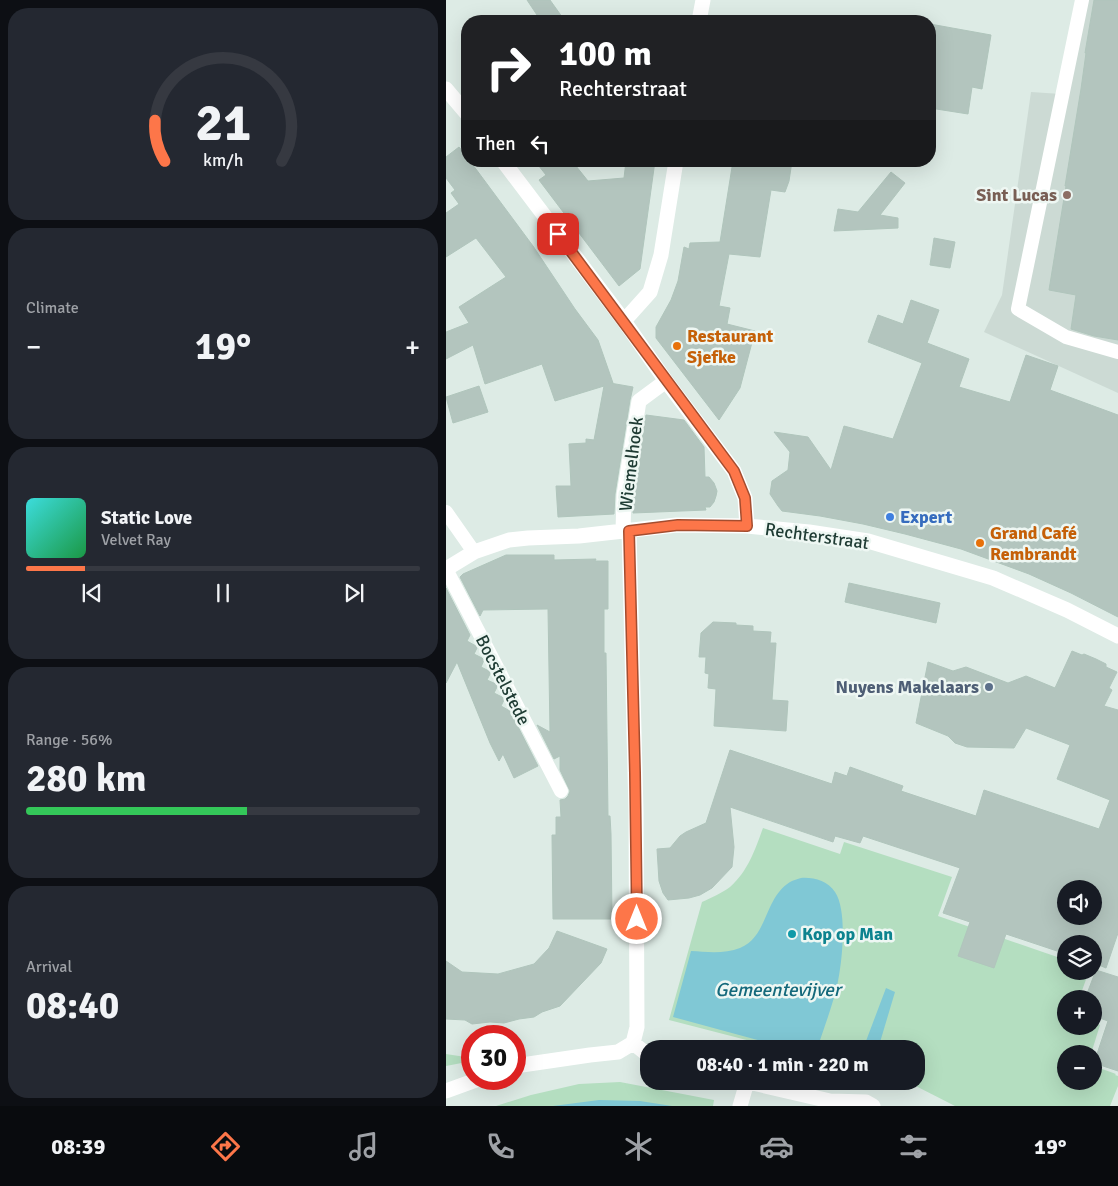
<!DOCTYPE html>
<meta charset="utf-8">
<style>
body{margin:0;font-family:Signika,sans-serif;background:#242831;color:#f1f3f6;height:100vh;display:flex;flex-direction:column;font-size:19px;white-space:nowrap}
*{box-sizing:border-box;margin:0}
p{font-size:16px;color:#9ea1a6}
.icon{flex:none;width:28px;height:28px;fill:none;stroke:currentColor;stroke-width:2;stroke-linecap:round;stroke-linejoin:round}
.map{position:relative;flex:1;overflow:hidden}
.sheet{display:flex;flex-direction:column;gap:8px;padding:8px;background:#0d0f14;width:446px}
.sheet>*{flex:none}
.top-card{position:absolute;left:15px;top:15px;width:475px;height:152px;border-radius:20px;box-shadow:0 5px 20px #0002;background:#202124;color:#fff;overflow:hidden}
.tools{position:absolute;left:611px;top:880px;display:grid;gap:10px}
.tools a{display:grid;place-items:center;width:45px;height:45px;border-radius:50%;background:#171b24;box-shadow:0 5px 20px #0002;font-size:25px}
.speed{position:absolute;left:15px;top:1025px;display:flex;gap:10px;font-size:25px;font-weight:700;text-align:center}
.speed>*{display:grid;place-content:center;width:65px;height:65px;border-radius:50%;background:#171b24;box-shadow:0 5px 20px #0002;line-height:1}
.speed .limit{border:8px solid #d22;background:#fff;color:#111}
.pin{position:absolute;display:grid;place-items:center;width:42px;height:42px;color:#fff;margin:-21px;border-radius:10px;box-shadow:0 2px 8px #0006}
.me{position:absolute;width:55px;margin:-28px;rotate:0deg;stroke-linejoin:round;filter:drop-shadow(0 0 4px #0008)}
.turn{display:flex;align-items:center;gap:18px;height:105px;padding:0 15px;font-size:22px}
.turn .icon{width:65px;height:65px;stroke-width:2.5}
.turn b{display:block;font-size:35px;line-height:42px}
.then{display:flex;align-items:center;height:48px;padding:0 15px;background:#0003;gap:10px;font-size:19px}
.big{font-size:38px;font-weight:700;line-height:1.1}
.sheet .card{flex:1;display:flex;flex-direction:column;justify-content:center;gap:8px;min-width:0;padding:0 18px;border-radius:20px;background:#242831}
.sheet .dial{align-items:center;gap:0}
.dial svg{height:130px;overflow:visible;fill:none;stroke:#363941;stroke-width:7;stroke-linecap:round;text-anchor:middle}
.dial text{fill:#f1f3f6;stroke:none}
.song{display:flex;align-items:center;gap:15px}
.cover{width:60px;height:60px;border-radius:8px;background:linear-gradient(135deg,hsl(180 70% 55%),hsl(140 70% 35%))}
.played{height:5px;border-radius:2px;background:linear-gradient(90deg,#fd7649 15%,#363941 15%)}
.keys{display:flex;justify-content:space-around;direction:ltr}
.heat{display:flex;justify-content:space-between;align-items:center;font-size:28px;direction:ltr}
.charge{height:8px;border-radius:4px;background:linear-gradient(90deg,#34c759 56%,#363941 0)}
.trip{position:absolute;left:194px;top:1040px;width:285px;height:50px;border-radius:20px;background:#171b24;box-shadow:0 5px 20px #0002;font-weight:700;line-height:50px;text-align:center}
.menu{display:flex;height:80px;justify-content:space-around;align-items:center;background:#090b0e;color:#9ea1a6}
.menu .icon{width:35px;height:35px}
.menu .selected{color:#fd7649}
.menu b{font-size:22px;color:#f1f3f6}
main{display:flex;flex:1;min-height:0}
.map>svg:first-child{display:block}
</style>
<main>
<section class="sheet">
<div class="card dial"><svg viewBox="0 0 100 80">
<path d="M14 69A42 42 0 1 1 86 69"/>
<path d="M14 69A42 42 0 0 1 8 44" stroke="#fd7649"/>
<text x="50" y="56" font-size="32" font-weight="700">21</text>
<text x="50" y="72" font-size="11">km/h</text>
</svg></div>
<div class="card"><p>Climate</p>
<div class="heat"><a>−</a><b class="big">19°</b><a>+</a></div>
</div>
<div class="card">
<div class="song"><i class="cover"></i><div><b>Static Love</b><p>Velvet Ray</p></div></div>
<div class="played"></div>
<div class="keys"><svg class="icon" aria-label="previous" viewBox="0 0 24 24"><path d="M18 5L8 12l10 7zM5 5v14"/></svg><svg class="icon" aria-label="pause" viewBox="0 0 24 24"><path d="M8 5v14M16 5v14"/></svg><svg class="icon" aria-label="next" viewBox="0 0 24 24"><path d="M6 5l10 7-10 7zM19 5v14"/></svg></div>
</div>
<div class="card"><p>Range · 56%</p><b class="big">280 km</b><div class="charge"></div></div>
<div class="card"><p>Arrival</p><b class="big">08:40</b></div>
</section>
<div class="map">
<svg width="672" height="1106" viewBox="0 0 672 1106">
<rect width="100%" height="100%" fill="#ddebe5"/>
<path fill="#ccdad4" d="M631,0H672V393L538,332L556,295L585,92L615,94Z"/>
<path fill="#b4dec0" d="M317,828L394,854L398,842L506,877L492,916L620,960V971H643L633,999H620V1026H648V1022L654,1025L645,1054H620V1081H648V1066L670,1074L669,1075L672,1076V1086L664,1106H509L460,1081H470V1049H335L223,1020L256,902C265,898 276,893 284,887C302,871 309,850 317,828Z
M0,1054L26,1058V1061L0,1066Z
M174,1082L268,1100L267,1106H50L85,1095L133,1084Z"/>
<path fill="#80c8d5" d="M355,878C367,877 382,881 389,892C402,911 396,964 391,986C386,1007 378,1028 371,1049H345L227,1017L245,951C261,952 279,954 294,948C322,937 318,898 344,882C347,880 352,879 355,878Z
M440,988L449,992L432,1049H417Z
M153,1100L194,1101L226,1106H107Z"/>
<path fill="#b3c5be" stroke="#b0c5bc" fill-rule="evenodd" d="M81,0H104L119,21H95Z
M648,0H672V340L648,336L625,329L630,295L603,290L620,186H619L635,89L640,53H639Z
M484,24L545,35L536,89L526,87L522,114L484,108Z
M13,147L21,157V161H24L87,246L129,309L152,340L167,383H164L187,387L185,396L184,400L169,494L168,514L112,517L110,486H125L123,444L140,443V439L148,440L158,386L109,401L96,364L39,384L27,345L0,359V332L23,323L13,307L60,277L30,238L0,257V213L13,204L5,193L9,190L0,178V157Z
M89,161H126L142,181L178,178L180,161H209L194,269L173,286L93,180L100,175Z
M287,161H346L343,181L339,192L325,190L314,257L283,254L273,306L284,308L281,324L309,331L294,388L273,420L210,338V327L225,300L232,281L238,247L243,249L244,243L274,242Z
M445,172L459,183L434,215L452,218V228L388,231L392,209L412,212Z
M488,238L509,242L504,268L484,265Z
M465,300L493,310L481,343L523,359L513,387L564,402L580,355L612,366L604,390L672,415V617L625,593L583,574L515,549L459,534L417,524L374,516L336,511L332,506L324,494L326,481L342,470L344,452L328,432L362,437L385,470L398,426L447,439L476,363L422,342L432,315L457,324Z
M33,386L42,412L7,423L0,397Z
M200,415L238,420L258,447L259,477H263L268,483L271,491L270,496L268,502L264,507H259L260,510L187,513V496Z
M60,555H108V560L150,559L149,561H162V609H158V653H160L162,816H164L165,834L166,919H107L106,835H110V817H115L114,800L119,799L122,796L124,791L114,770V756L108,759L91,725L104,732L102,609L37,610L34,616L14,577L17,574Z
M403,583L494,603L490,623L399,602Z
M0,588L24,635L21,641L30,646L31,648L28,654L36,658L38,660L35,667L43,671L44,674L41,680L50,684L51,687L48,693L56,697L58,700L55,706L64,711L92,766L68,778L57,754L53,761L44,743L11,662L0,683Z
M267,622L290,623V625L307,626V631L325,632L324,643H330L326,700L342,701L340,731L268,726L270,689L262,688L263,674L259,673L260,657H253L255,633Z
M626,651L636,655L638,654L650,659L660,664V667L671,672L663,688L666,690L658,706L672,710V933L660,968L648,963V944H620V954L560,934L548,968L512,956L524,922L497,913L514,868L417,836L414,843L389,836L387,842L284,807L288,847L286,867L266,888L254,895L243,898L222,900L217,893L213,881L211,849L224,848L234,836L240,832L260,823L284,750L386,784L389,772L401,776L404,767L457,786L455,791L530,816L538,790L653,829L664,800L611,779L624,745L580,728L568,748L521,747L509,743L502,736L470,723L482,662L507,671L520,667L562,683L580,676L609,688ZM620,889H648V916H620Z
M111,931L161,949L155,963L114,1006L96,1012L88,1017L73,1019L58,1023L44,1022L26,1024L19,1020L0,1019V961L16,972L52,974L88,964L103,948Z
M650,970L672,977V1071L648,1063L662,1021L648,1016V999H639Z"/>
<g fill="none" stroke-linecap="round" stroke-linejoin="round">
<path stroke="#fff" stroke-width="14" d="M636,0L572,309L620,337L672,352
M0,512L28,552
M0,569L115,791"/>
<path stroke="#fff" stroke-width="15" d="M253,21L257,0
M0,89L21,114
M57,161L178,321L220,381L288,471L299,498L301,526
M178,321L204,292L215,255L230,161
M177,531L178,495L193,401L220,381
M0,569L28,552L63,540L82,538L133,536L231,525L301,526L363,532L422,541L547,578L621,610L672,636
M187,1043L202,1055
M69,1066L144,1055L172,1052L187,1043L191,1027L190,812L183,531
M298,1081L384,1101L420,1102L427,1106
M0,1091L33,1079
M294,1106L301,1082"/>
</g>
<g fill="none" stroke-linecap="round" stroke-linejoin="round">
<g stroke="#a44d2f" stroke-width="12">
<path id="route" d="M112,234L288,471L299,498L301,526L232,525L183,531L189,773L191,919"/>
</g>
<use href="#route" stroke="#fd7649" stroke-width="9"/>
</g>
<circle fill="#8d6e63" stroke="#eef7f3" stroke-width="2" cx="621" cy="195" r="5"/>
<g fill="#e8710a" stroke="#eef7f3" stroke-width="2">
<circle cx="231" cy="346" r="5"/>
<circle cx="534" cy="543" r="5"/>
</g>
<circle fill="#3f7fe0" stroke="#eef7f3" stroke-width="2" cx="444" cy="517" r="5"/>
<circle fill="#5c6f8a" stroke="#eef7f3" stroke-width="2" cx="543" cy="687" r="5"/>
<circle fill="#0f9aa8" stroke="#eef7f3" stroke-width="2" cx="346" cy="934" r="5"/>
<g text-anchor="middle" stroke-width="5" stroke-linejoin="round" paint-order="stroke">
<g font-size="18" font-weight="bold" fill="#785e54" stroke="#eef7f3" text-anchor="end">
<text x="611" y="201">Sint Lucas</text>
</g>
<g font-size="18" font-weight="bold" fill="#c56008" stroke="#eef7f3" text-anchor="start">
<text x="241" y="342">Restaurant<tspan x="241" dy="21">Sjefke</tspan></text>
<text x="544" y="539">Grand Café<tspan x="544" dy="21">Rembrandt</tspan></text>
</g>
<g font-size="18" fill="#1e3b33" stroke="#eef7f3">
<text transform="translate(185 464) rotate(-83)" y="6">Wiemelhoek</text>
<text transform="translate(371 536) rotate(8)" y="6">Rechterstraat</text>
<text transform="translate(57 680) rotate(63)" y="6">Bocstelstede</text>
</g>
<g font-size="18" font-weight="bold" fill="#366cbe" stroke="#eef7f3" text-anchor="start">
<text x="454" y="523">Expert</text>
</g>
<g font-size="18" font-weight="bold" fill="#4e5e75" stroke="#eef7f3" text-anchor="end">
<text x="533" y="693">Nuyens Makelaars</text>
</g>
<g font-size="18" font-weight="bold" fill="#0d838f" stroke="#eef7f3" text-anchor="start">
<text x="356" y="940">Kop op Man</text>
</g>
<g font-size="19" font-style="italic" fill="#14697b" stroke="#eef7f3">
<text x="332" y="996">Gemeentevijver</text>
</g>
</g>
</svg>
<div class="tools">
<a><svg class="icon" aria-label="sound" viewBox="0 0 24 24"><path d="M4 9h4l5-4v14l-5-4H4zM17 9q2 3 0 6"/></svg></a>
<a><svg class="icon" aria-label="layers" viewBox="0 0 24 24"><path d="M12 4l9 5-9 5-9-5zM3 14l9 5 9-5"/></svg></a>
<a>+</a>
<a>−</a>
</div>
<div class="speed"><div class="limit">30</div></div>
<div class="pin" style="left:112px;top:234px;background:#d93025"><svg class="icon" aria-label="arrive" viewBox="0 0 24 24"><path d="M6 21V4h12l-3 4 3 4H6"/></svg></div>
<svg class="me" style="left:191px;top:919px" viewBox="-20 -20 40 40"><circle r="17" fill="#fd7649" stroke="#fff" stroke-width="3"/><path d="M0-11L8 9 0 5-8 9z" fill="#fff"/></svg>
<div class="trip">08:40 · 1 min · 220 m</div>
<div class="top-card">
<div class="turn"><svg class="icon" aria-label="right" viewBox="0 0 24 24"><path d="M7 20v-9h11M14 6l5 5-5 5"/></svg><div><b>100 m</b>Rechterstraat</div></div>
<div class="then">Then<svg class="icon" aria-label="left" viewBox="0 0 24 24"><path d="M17 20v-9H6M10 6l-5 5 5 5"/></svg></div>
</div>
</div>
</main>
<nav class="menu">
<b>08:39</b>
<svg class="icon selected" aria-label="directions" viewBox="0 0 24 24"><path d="M12 3l9 9-9 9-9-9zM9 14v-3h6M13 9l2 2-2 2"/></svg>
<svg class="icon" aria-label="music" viewBox="0 0 24 24"><path d="M9 18V5l10-2v13"/><circle cx="6" cy="18" r="3"/><circle cx="16" cy="16" r="3"/></svg>
<svg class="icon" aria-label="phone" viewBox="0 0 24 24"><path d="M5 4h4l2 5-3 2q2 4 5 5l2-3 5 2v4C11 20 4 13 5 4z"/></svg>
<svg class="icon" aria-label="climate" viewBox="0 0 24 24"><path d="M12 3v18M4 7l16 10M4 17L20 7"/></svg>
<svg class="icon" aria-label="car" viewBox="0 0 24 24"><path d="M5 17H2v-5l4-1 3-4h7l3 4 3 1v5h-3M9 17h6M6 11h13"/><circle cx="7" cy="17" r="2"/><circle cx="17" cy="17" r="2"/></svg>
<svg class="icon" aria-label="filters" viewBox="0 0 24 24"><path d="M4 7h16M4 17h16"/><circle cx="9" cy="7" r="2"/><circle cx="15" cy="17" r="2"/></svg>
<b>19°</b>
</nav>
